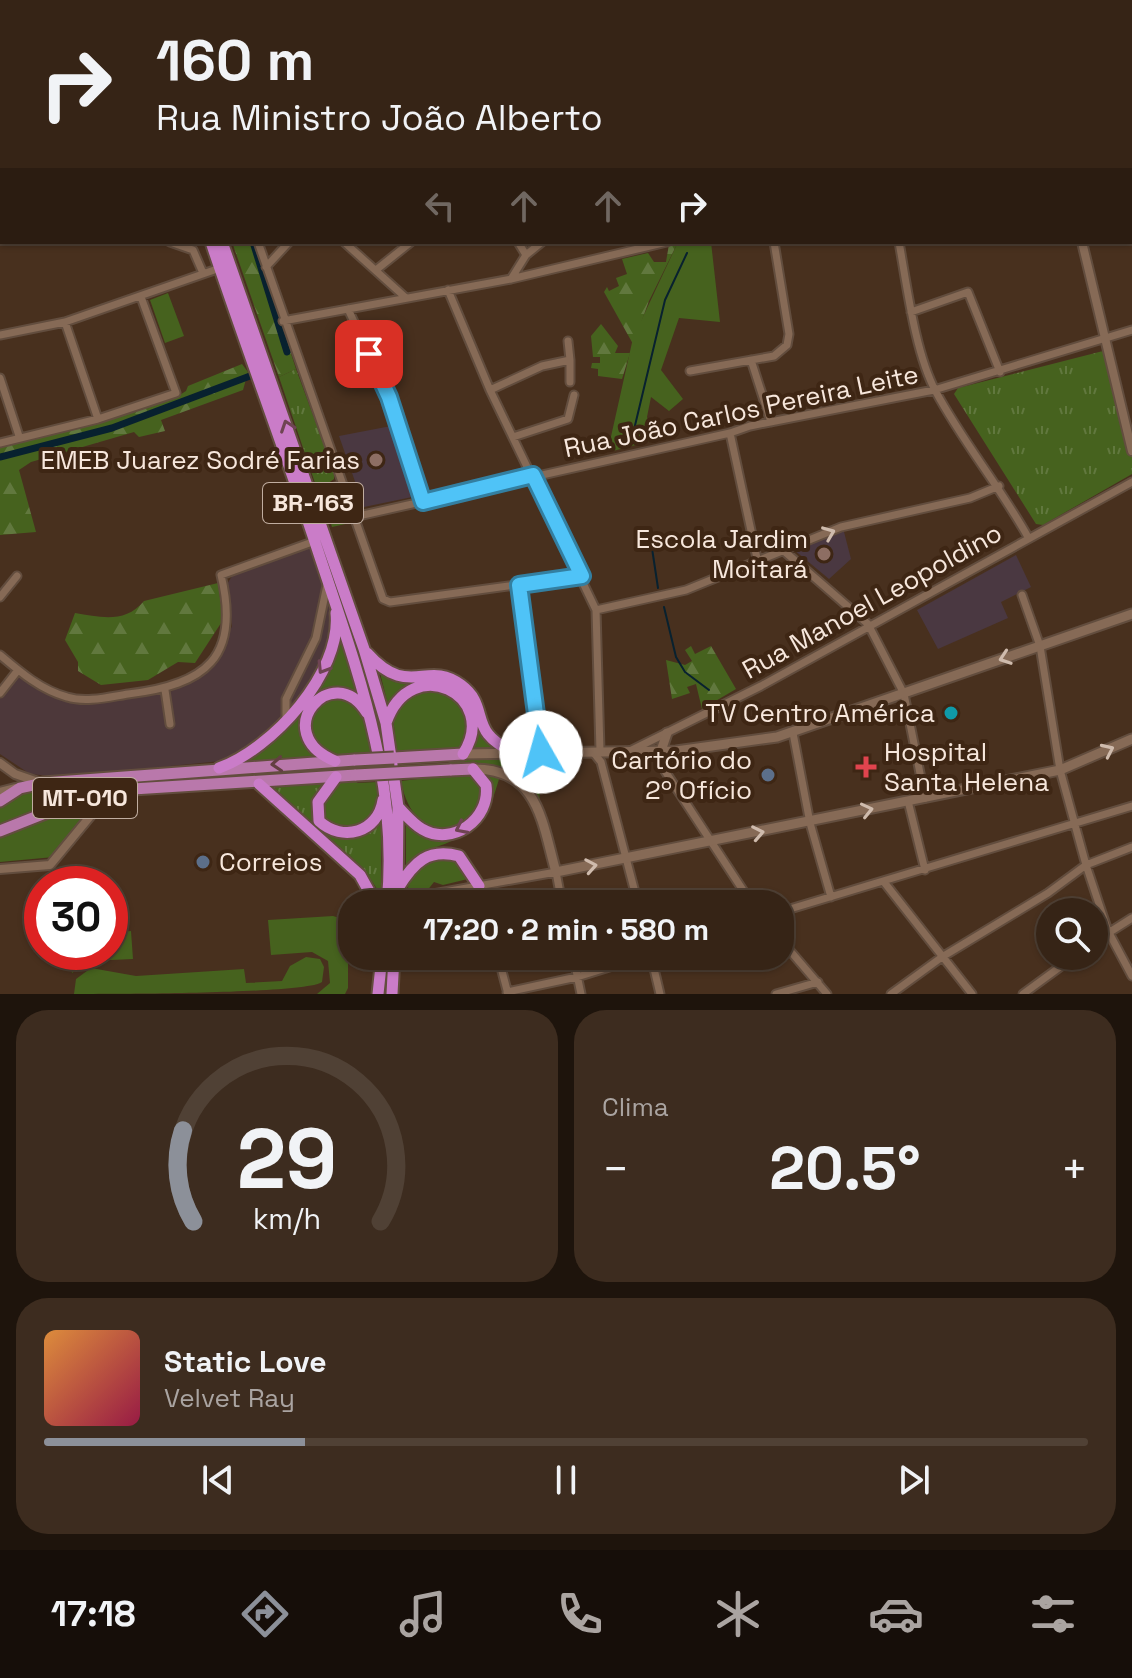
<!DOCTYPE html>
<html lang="pt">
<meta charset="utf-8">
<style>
body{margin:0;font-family:"Space Grotesk",sans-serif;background:#3d2c1f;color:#f1f3f6;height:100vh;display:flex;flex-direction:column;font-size:30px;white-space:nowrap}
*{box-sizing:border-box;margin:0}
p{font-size:26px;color:#aaa4a1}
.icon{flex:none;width:44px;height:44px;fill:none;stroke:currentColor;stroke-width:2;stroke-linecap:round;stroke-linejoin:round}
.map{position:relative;height:994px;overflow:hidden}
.panel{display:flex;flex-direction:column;gap:16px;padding:16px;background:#1e140c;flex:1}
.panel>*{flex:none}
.banner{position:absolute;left:0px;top:0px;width:1132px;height:244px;box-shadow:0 2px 6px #0004,0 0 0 2px #504135;background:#362416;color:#f1f3f6;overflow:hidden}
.controls{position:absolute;left:1036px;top:898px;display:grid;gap:16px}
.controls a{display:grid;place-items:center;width:72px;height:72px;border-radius:50%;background:#362416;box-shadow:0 2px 6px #0004,0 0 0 2px #504135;font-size:40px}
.speed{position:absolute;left:24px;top:866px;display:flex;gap:16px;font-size:40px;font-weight:700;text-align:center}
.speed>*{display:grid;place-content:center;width:104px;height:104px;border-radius:50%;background:#362416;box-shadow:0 2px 6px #0004,0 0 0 2px #504135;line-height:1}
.speed .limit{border:12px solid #d22;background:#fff;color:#111}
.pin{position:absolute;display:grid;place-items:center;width:68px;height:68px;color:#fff;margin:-34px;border-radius:16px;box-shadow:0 4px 12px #0006}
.me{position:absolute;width:88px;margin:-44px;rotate:353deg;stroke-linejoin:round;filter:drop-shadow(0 0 6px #0008)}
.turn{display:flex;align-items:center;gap:28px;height:168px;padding:0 24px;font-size:36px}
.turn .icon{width:104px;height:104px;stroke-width:2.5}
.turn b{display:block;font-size:56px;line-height:68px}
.lanes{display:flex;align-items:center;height:76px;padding:0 24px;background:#0003;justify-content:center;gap:40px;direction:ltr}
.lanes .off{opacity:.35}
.big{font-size:60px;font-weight:700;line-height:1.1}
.panel .widget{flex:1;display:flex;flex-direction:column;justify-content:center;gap:12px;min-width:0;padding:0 28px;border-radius:32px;background:#3d2c1f}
.panel .dial{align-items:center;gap:0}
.dial svg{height:208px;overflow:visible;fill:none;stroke:#504135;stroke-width:7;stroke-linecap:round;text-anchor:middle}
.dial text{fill:#f1f3f6;stroke:none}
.song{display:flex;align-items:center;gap:24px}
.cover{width:96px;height:96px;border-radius:12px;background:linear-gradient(135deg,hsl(30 70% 55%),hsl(340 70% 35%))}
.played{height:8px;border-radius:4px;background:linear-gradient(90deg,#8c9099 25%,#504135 25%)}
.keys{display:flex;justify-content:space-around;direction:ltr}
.heat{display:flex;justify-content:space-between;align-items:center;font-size:44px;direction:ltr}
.panel .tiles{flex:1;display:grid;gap:16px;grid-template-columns:1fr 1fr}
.widget:last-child{grid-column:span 2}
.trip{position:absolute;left:338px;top:890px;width:456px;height:80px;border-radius:32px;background:#362416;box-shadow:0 2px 6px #0004,0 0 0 2px #504135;font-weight:700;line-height:80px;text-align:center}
.dock{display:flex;height:128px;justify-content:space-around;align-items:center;background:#160e09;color:#aaa4a1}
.dock .icon{width:56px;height:56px}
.dock .current{color:#8c9099}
.dock b{font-size:36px;color:#f1f3f6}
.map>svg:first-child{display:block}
</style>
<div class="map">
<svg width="1132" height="994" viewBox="0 0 1132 994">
<defs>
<pattern id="forest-firs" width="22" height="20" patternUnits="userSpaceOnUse" patternTransform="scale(2)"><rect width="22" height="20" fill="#46621e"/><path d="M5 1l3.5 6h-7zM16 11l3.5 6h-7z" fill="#61783e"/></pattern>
<pattern id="park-tufts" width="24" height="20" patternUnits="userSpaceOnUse" patternTransform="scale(2)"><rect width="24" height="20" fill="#46621e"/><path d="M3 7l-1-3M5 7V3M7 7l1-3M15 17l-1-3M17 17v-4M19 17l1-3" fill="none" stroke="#61783e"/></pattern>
</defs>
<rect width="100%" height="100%" fill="#48301e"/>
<path fill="#4d383a" d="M313,547L335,616L321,667L267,738L231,760L60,777L30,774L0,754V697L18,675L66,701L166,694L204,674L218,659L232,626L227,584L234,573Z"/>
<path fill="#4a3841" d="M391,426L417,496L364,507L339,436Z
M843,528L851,559L829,579L793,549Z
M1016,555L1031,587L1001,602L1008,618L938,649L917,610Z"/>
<path fill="#46621e" d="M678,242H711L720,322L679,318L661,370L683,399L669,411L651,397L647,417L651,428L666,437L613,451L610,441L633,338Z
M168,293L184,336L165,343L150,300Z
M342,636L361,697C311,667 286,724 318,759L245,762C284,739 328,679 342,636Z
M380,673C408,690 431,669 458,685C484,701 472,733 501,750H471C496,692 425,656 388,705Z
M441,688C465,705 472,719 461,748L397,752L393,718L405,696Z
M330,696L352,700L367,718L373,753C361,754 348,758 336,757C318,754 303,730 312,713C315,706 324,701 330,696Z
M536,759L540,802C519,764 488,763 449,766V760Z
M355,763V769L112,785L0,827V808L16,794L38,787Z
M466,773L473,775L482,787C478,845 413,848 401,781Z
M483,773L500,776C483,831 485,828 432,849C423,852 414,861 406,865V823L431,837L470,829L489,781Z
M356,780L357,783L377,782V810C359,828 346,833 323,819L322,803L339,781Z
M102,796L54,857L0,862V836Z
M429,858L459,859L472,878L443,885L434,882L426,892L432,899L406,904L409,879Z
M333,916L343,919L348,928V988L345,994H317L330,983L328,961L312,952L271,955L268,920Z
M131,931L133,959L89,961L72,973L69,952H110V940L118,939V932Z
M306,957L320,959L324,967L322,982C307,994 109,994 74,994L76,979L91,968L136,976L244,969L246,983L282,981L290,966Z"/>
<path fill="url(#forest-firs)" d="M232,242H255L296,369L279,377Z
M678,242L649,301L633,344L604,292L607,287L609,291L619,286L616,278L627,274L622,259L648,253L654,262H666L669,244Z
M601,324L618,346L615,353H630L622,379L598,376V369L591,368L592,363H600V357H593L591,336Z
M242,364L248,372L243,390L161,420L165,431L139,437L134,432L31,462L19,470L36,532L0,535V447L175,398L186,391L188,386Z
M218,583L223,620L195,663L178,662L148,680L101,685L78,671V662L65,640L75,613C100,617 125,624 144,601Z
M691,646L695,654L711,646L736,689L702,709L696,684L687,687L690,693L672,699L666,660L685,665L692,661L685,650Z"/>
<path fill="url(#park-tufts)" d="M1103,351L1110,356L1132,445V474L1043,525L1036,524L954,394L958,388Z
M296,369L334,472V479L324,486L315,483L279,377Z
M335,492L350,523L332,527L324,499Z
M324,782L313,809L332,834L381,820V895L363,868L273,787Z"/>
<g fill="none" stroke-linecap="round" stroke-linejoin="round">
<path stroke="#08212f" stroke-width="2" d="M712,0L713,2
M632,438L665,300L687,253
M650,535L658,588
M664,607L676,657L685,672L709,690"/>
<path stroke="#08212f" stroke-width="7" d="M451,2L453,0
M253,242L287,352
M0,457L112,428L250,376"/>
<g stroke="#624d3e" stroke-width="11">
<path id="minor" d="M74,0L76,2
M282,0L283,2
M373,0L374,2
M649,0L650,2
M707,0L708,2
M1097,0L1098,2
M22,2L25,0
M322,2L327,0
M542,2L545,0
M740,2V0
M876,2V0
M0,17L2,16
M1130,33L1132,32
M1130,135H1132
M0,168L2,171
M170,242L193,250L203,273
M258,242L383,599L390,602L582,576
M344,242L406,298
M518,242L526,255
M899,242C907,286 915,353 936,392C963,442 1000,487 1028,537
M266,267L289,242
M376,270L411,242
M511,279L526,255L542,242
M448,290L490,390L596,610L600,751
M348,309L389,397L423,502
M911,312L968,292L1000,372
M283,321L511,279L667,242
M65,322L98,419
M0,335L65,322L220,268
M568,341L570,360
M751,360L771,422
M690,371L774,356L787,345L789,334L774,242
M0,378L19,436
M490,390L542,366L570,360V382
M730,433L758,563
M513,437L568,419L574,395
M0,443L98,419L176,393L141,297
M310,493L343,485
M354,517L730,433L750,426L934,390L1132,330
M784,551L868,624L904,694L925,798
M519,585L541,752
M1022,595L1040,646L1060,770L1086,865L1108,931L1132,976
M0,597L17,576
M596,610L686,590L841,527L970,498L999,486
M0,655C20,672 41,690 67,697C86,703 109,697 128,694C205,685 241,658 221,575L315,541
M165,690L170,724
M0,693L18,670
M286,720V699L316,638L327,585
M793,733L810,823L831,897
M630,751L761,686L1132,482
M661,751L663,768L752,904
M593,752L601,762L638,904
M908,801L925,870
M884,882L972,994
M479,886L484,904
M433,894L556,872L562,904
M780,912L1132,806
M780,939L827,994
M1094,942L1132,918
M498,956L508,994
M573,956L581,994
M651,956L660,994
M507,992L577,977L645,956
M776,994L818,982
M891,994L942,957L1048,893L1086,865L1132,847
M1023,994L1075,956"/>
</g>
<g stroke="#624d3e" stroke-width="12">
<path id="tertiary" d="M1022,0V2
M150,2L152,0
M0,112L2,111
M1082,242L1132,451
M0,763L15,774L38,782
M0,792L15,788
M0,869L50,865L111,791"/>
</g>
<g stroke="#624d3e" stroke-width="13">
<path id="secondary" d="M661,751L667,733
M463,754L676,751L777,737L1132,614
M473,769C539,768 542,823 556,872L1060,770L1132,739"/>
</g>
<g stroke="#624d3e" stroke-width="15">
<path id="primary" d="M394,758L463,754
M450,770L473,769
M0,801L20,788L43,783L355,760
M0,831L101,791L356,775"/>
</g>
<g stroke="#624d3e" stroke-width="15">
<path id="trunk" d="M105,0L106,2
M119,0L121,2
M211,242C244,341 281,440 314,539C353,659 400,776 387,904
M222,242L364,649L386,723L398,807L397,904
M367,653C409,700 426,659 461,685C492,708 465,732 516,753
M386,723C411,650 501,696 463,754
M335,761C267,733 333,657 367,713
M219,768C272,749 342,673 336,613
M336,777L318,802L319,821C343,843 378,832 383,800
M259,784L360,875L376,904
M398,807C405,814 413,824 422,829C452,847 491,819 486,785L473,769
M398,888C414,862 428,848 459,856L479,886
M378,994L382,956
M392,994L394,956"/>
</g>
<use href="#minor" stroke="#866a56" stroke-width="7"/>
<use href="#tertiary" stroke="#866a56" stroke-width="8"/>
<use href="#secondary" stroke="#866a56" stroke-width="9"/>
<use href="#primary" stroke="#b978ab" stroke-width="11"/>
<use href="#trunk" stroke="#ca7cc8" stroke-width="11"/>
<g stroke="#624d3e" stroke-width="15" stroke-linecap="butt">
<path id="primary-bridge" d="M355,760L394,758
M356,775L450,770"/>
</g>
<use href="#primary-bridge" stroke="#b978ab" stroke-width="11"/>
</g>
<defs><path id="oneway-chevron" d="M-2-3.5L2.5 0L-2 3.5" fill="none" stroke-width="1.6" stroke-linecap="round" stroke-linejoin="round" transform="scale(2)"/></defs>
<g stroke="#6f4453">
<use href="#oneway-chevron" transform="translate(287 426) rotate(-109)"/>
<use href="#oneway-chevron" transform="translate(323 668) rotate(122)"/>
<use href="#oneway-chevron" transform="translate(461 828) rotate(153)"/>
</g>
<g stroke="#cfbbad">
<use href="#oneway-chevron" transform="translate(829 533) rotate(-22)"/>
<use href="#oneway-chevron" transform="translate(1005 658) rotate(161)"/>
<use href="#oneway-chevron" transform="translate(1108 750) rotate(-25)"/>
<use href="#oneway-chevron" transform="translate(867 810) rotate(-13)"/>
<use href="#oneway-chevron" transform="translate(758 833) rotate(-11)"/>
<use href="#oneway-chevron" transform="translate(591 866) rotate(-10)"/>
</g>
<use stroke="#633f41" href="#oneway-chevron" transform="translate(277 764) rotate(176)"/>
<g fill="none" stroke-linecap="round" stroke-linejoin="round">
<g stroke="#337fa1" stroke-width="20">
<path id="route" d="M369,354L389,397L423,502L533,475L582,576L519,585L541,752"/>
</g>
<use href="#route" stroke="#4fc3f7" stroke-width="14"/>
</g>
<g fill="#8d6e63" stroke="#3e2614" stroke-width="3">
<circle cx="376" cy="460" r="8"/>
<circle cx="824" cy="554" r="8"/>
</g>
<circle fill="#0f9aa8" stroke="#3e2614" stroke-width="3" cx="951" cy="713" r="8"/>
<path fill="#e0444e" stroke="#3e2614" stroke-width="3" d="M862 755h8v8h8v8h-8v8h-8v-8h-8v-8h8z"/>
<g fill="#5c6f8a" stroke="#3e2614" stroke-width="3">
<circle cx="768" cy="775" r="8"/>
<circle cx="203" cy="862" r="8"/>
</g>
<g text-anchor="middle" stroke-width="8" stroke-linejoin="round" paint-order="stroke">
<g fill="#3e2614" stroke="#c0ada0" stroke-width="2">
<rect x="263" y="483" width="100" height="40" rx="6"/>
<rect x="33" y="778" width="104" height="40" rx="6"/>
</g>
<g font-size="24" font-weight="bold" fill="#f7e7dc">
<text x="313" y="511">BR-163</text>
<text x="85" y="806">MT-010</text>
</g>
<g font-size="26" fill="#f7e7dc" stroke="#3e2614">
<text transform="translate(741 411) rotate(-12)" y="9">Rua João Carlos Pereira Leite</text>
<text transform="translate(872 601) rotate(-29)" y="9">Rua Manoel Leopoldino</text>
</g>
<g font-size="26" fill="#f7e7dc" stroke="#3e2614" text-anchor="end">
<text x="360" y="469">EMEB Juarez Sodré Farias</text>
<text x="808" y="548">Escola Jardim<tspan x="808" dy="30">Moitará</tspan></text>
<text x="935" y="722">TV Centro América</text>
<text x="884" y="761" text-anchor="start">Hospital<tspan x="884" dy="30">Santa Helena</tspan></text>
<text x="752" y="769">Cartório do<tspan x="752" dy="30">2º Ofício</tspan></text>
<text x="219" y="871" text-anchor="start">Correios</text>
</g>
</g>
</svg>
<div class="controls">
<a><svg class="icon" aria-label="search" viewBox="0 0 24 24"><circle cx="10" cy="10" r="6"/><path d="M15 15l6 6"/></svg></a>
</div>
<div class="speed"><div class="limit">30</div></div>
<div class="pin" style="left:369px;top:354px;background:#d93025"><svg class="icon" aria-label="arrive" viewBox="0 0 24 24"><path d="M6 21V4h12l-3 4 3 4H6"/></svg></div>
<svg class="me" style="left:541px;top:752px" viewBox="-20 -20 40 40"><circle r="19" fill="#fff"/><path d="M0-13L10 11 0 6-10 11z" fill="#4fc3f7"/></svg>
<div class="trip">17:20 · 2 min · 580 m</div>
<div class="banner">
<div class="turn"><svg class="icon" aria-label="right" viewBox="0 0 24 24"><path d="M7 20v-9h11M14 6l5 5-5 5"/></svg><div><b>160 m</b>Rua Ministro João Alberto</div></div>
<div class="lanes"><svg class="icon off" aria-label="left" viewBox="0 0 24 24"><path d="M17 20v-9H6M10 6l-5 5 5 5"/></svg><svg class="icon off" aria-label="ahead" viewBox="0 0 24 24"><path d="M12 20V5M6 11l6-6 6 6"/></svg><svg class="icon off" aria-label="ahead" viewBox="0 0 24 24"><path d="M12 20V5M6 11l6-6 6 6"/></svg><svg class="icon" aria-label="right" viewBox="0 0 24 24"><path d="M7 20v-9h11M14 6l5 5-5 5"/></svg></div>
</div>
</div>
<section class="panel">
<div class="tiles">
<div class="widget dial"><svg viewBox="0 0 100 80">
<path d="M14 69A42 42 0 1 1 86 69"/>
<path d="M14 69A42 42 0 0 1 10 34" stroke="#8c9099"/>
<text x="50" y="56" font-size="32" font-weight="700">29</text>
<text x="50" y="72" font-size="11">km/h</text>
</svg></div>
<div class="widget"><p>Clima</p>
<div class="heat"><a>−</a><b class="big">20.5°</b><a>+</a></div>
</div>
<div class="widget">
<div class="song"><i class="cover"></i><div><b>Static Love</b><p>Velvet Ray</p></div></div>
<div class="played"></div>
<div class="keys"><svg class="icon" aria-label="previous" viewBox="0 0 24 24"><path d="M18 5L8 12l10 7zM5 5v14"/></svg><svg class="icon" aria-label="pause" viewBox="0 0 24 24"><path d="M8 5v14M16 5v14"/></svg><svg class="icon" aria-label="next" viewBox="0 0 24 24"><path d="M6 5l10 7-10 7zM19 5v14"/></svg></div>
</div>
</div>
</section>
<nav class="dock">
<b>17:18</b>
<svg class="icon current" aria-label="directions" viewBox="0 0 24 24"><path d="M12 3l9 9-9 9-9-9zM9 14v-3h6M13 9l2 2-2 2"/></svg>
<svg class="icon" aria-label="music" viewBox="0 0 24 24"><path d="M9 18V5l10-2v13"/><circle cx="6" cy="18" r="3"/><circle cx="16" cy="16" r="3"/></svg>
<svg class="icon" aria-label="phone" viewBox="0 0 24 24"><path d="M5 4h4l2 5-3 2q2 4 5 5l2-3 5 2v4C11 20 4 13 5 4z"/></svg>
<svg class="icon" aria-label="climate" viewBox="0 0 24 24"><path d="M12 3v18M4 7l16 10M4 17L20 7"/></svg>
<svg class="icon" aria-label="car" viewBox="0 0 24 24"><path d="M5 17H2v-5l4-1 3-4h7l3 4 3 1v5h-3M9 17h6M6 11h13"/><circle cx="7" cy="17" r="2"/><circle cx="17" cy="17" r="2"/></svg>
<svg class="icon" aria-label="filters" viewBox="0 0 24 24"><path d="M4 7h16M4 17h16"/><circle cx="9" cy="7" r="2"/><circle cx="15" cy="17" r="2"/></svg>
</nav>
